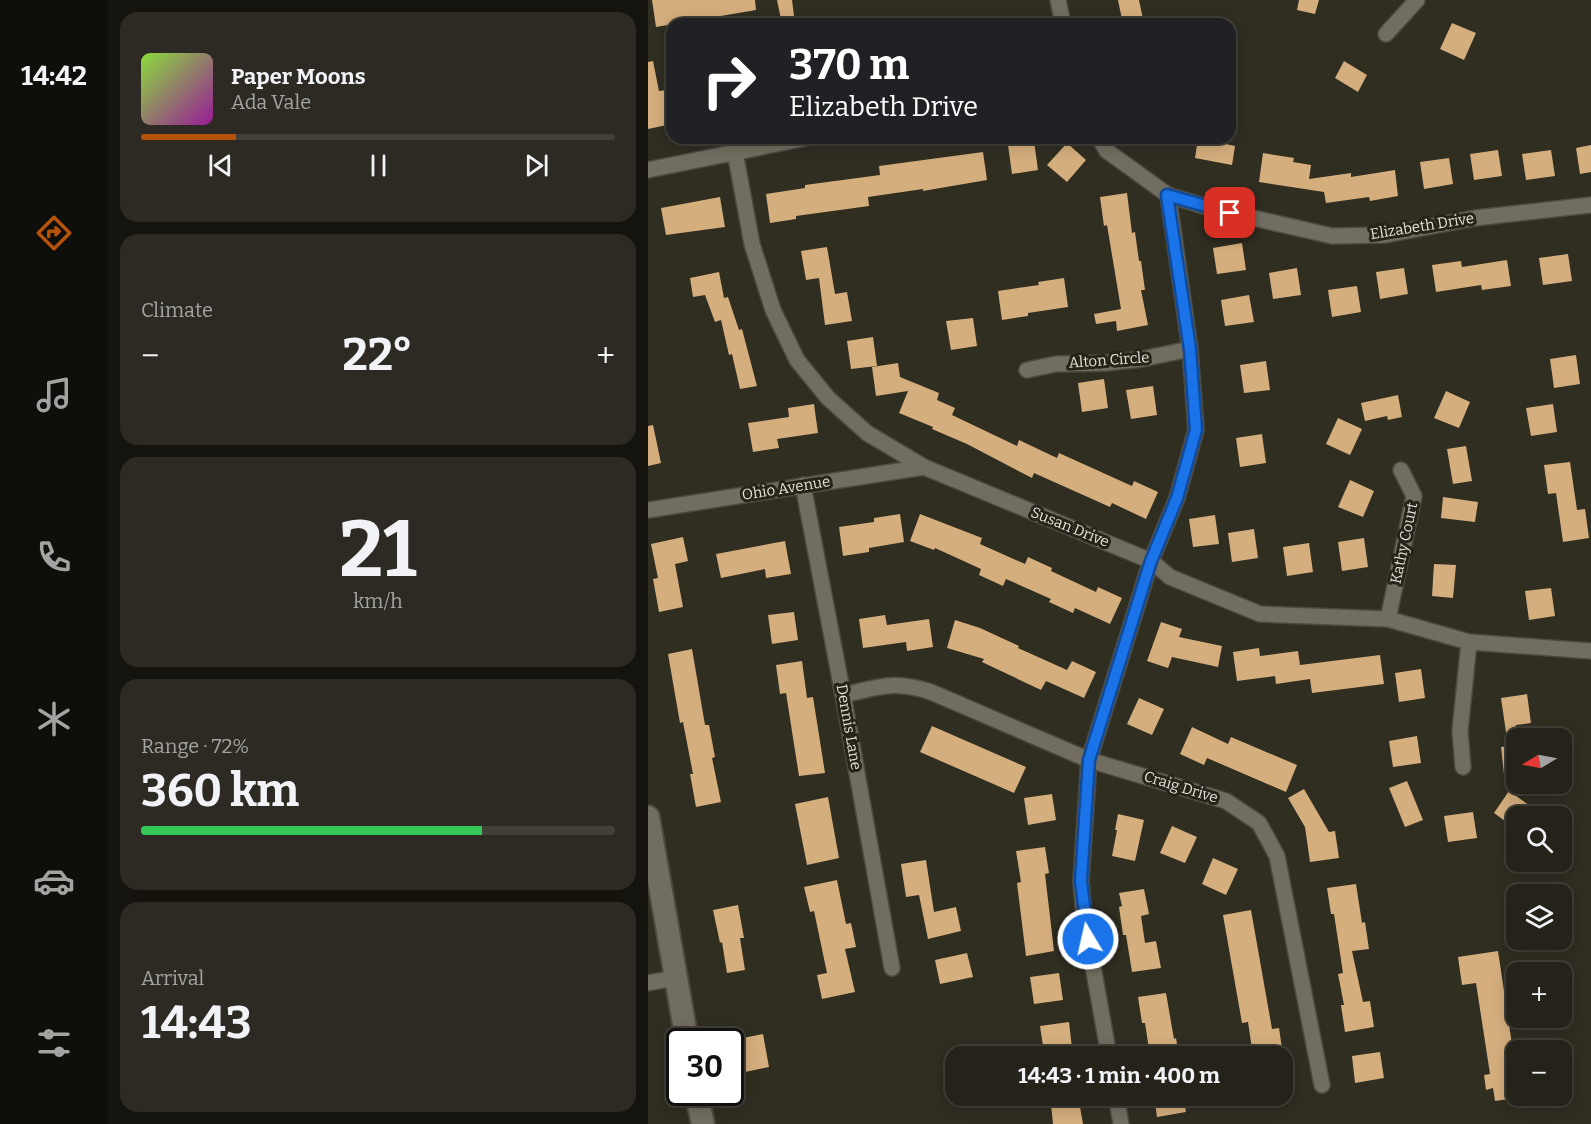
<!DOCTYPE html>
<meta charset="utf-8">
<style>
body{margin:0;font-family:Bitter,serif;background:#2c2a22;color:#f1f3f6;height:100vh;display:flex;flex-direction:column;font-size:22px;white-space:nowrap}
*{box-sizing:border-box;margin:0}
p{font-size:20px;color:#a3a4a2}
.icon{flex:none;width:33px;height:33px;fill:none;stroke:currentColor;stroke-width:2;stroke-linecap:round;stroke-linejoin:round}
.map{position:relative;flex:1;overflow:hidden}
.drawer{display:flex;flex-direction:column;gap:12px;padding:12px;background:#14130e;width:540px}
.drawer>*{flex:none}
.guide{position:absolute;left:18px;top:18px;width:570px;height:126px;border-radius:18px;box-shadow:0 3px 15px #0003,0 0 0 2px #413f38;background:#202124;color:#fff;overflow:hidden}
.needle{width:39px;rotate:260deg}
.tools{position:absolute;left:858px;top:728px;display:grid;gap:12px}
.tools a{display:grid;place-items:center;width:66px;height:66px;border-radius:12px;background:#242219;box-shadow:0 3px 15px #0003,0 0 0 2px #413f38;font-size:30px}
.speed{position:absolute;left:18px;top:1028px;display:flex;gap:12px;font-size:30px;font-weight:700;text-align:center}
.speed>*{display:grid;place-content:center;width:78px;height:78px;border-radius:50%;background:#242219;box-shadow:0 3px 15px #0003,0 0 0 2px #413f38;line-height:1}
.speed .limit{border:3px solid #111;border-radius:9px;background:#fff;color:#111}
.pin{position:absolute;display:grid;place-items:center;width:51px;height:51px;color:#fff;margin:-26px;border-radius:12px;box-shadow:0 3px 9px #0006}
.me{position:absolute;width:66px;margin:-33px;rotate:351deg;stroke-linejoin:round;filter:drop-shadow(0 0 4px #0008)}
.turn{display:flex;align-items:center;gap:21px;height:126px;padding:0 24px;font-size:27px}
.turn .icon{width:78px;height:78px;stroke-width:2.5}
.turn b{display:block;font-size:42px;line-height:51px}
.big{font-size:45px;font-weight:700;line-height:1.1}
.drawer .tile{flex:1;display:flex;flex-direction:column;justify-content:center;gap:9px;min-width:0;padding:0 21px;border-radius:18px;background:#2c2a22}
.drawer .dial{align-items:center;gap:0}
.dial b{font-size:78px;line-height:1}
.song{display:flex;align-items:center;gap:18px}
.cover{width:72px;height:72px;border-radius:9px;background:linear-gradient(135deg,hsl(90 70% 55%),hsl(300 70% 35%))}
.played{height:6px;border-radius:3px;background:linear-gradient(90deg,#b45309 20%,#413f38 20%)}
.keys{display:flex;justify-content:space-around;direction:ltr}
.heat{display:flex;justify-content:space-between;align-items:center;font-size:33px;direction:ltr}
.charge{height:9px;border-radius:4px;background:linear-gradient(90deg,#34c759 72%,#413f38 0)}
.trip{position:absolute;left:297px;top:1046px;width:348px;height:60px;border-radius:18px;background:#242219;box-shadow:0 3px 15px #0003,0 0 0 2px #413f38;font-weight:700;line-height:60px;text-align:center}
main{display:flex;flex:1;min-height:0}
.tab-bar{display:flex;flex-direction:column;width:108px;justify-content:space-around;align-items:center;background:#0e0e0a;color:#a3a4a2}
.tab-bar .icon{width:42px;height:42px}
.tab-bar .current{color:#b45309}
.tab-bar b{font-size:27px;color:#f1f3f6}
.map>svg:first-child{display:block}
</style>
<main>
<nav class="tab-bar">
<b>14:42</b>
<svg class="icon current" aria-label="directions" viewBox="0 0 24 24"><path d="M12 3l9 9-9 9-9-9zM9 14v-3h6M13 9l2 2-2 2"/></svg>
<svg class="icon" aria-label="music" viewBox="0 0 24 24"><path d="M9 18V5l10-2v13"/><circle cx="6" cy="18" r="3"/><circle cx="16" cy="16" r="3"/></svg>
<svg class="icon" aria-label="phone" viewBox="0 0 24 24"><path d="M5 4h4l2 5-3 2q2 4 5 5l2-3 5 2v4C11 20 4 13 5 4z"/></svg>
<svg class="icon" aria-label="climate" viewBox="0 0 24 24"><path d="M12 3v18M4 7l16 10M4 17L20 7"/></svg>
<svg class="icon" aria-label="car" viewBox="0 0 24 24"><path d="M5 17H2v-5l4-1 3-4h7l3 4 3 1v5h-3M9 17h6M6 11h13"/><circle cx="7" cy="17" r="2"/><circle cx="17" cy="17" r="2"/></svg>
<svg class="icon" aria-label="filters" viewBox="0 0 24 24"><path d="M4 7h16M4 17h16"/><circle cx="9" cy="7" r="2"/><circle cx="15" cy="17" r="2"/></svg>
</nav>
<section class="drawer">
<div class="tile">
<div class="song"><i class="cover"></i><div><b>Paper Moons</b><p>Ada Vale</p></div></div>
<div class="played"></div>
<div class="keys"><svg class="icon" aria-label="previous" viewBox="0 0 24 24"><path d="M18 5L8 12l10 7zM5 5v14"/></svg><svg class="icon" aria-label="pause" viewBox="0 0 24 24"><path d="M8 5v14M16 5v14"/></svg><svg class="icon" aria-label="next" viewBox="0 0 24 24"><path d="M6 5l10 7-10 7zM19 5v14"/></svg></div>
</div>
<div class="tile"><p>Climate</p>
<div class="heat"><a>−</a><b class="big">22°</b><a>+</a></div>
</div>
<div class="tile dial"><b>21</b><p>km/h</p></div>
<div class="tile"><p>Range · 72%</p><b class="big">360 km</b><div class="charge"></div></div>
<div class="tile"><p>Arrival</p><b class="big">14:43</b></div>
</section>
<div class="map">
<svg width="943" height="1124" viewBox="0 0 943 1124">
<rect width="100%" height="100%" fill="#302d21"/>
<path fill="#d5ae7d" d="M4,0H107L108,10L8,27Z
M129,0H144L147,24H134Z
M470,0H491L496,24H475Z
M651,0H671L667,14L649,10Z
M804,23L828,33L816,60L792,49Z
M5,61L11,91L19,90L24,124L0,129V62Z
M696,61L719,75L710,92L687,78Z
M550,138H574L573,143L587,146L584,165L547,158Z
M386,141L390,170L364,174L360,145Z
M419,143L438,160L419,182L399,165Z
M943,145V172L932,174L928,148Z
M850,150L854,176L826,180L822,154Z
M903,150L907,176L878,180L874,154Z
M335,152L339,180L275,191V189L220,197L221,206L148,216V219L122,223L118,194L157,188V185L232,175L231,166Z
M615,153L646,158L645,162L663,165L661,179L703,173V177L747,170L750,196L722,201L721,197L678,203L676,192L611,182Z
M801,158L805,184L776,189L772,162Z
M479,193L484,233L487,232L491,261H493L497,290H493L500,325L469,331L468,321L448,324L446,314L473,309L459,225L456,226L452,197Z
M72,197L77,227L18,235L13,208Z
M594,243L598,270L569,274L565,248Z
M179,247L187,294L199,292L204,321L177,325L171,278L158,280L153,251Z
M920,254L924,281L895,285L891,258Z
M859,260L863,286L834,290L833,285L788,292L784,265L813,261L814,267Z
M649,268L653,295L625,299L621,273Z
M756,268L760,294L732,299L728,272Z
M71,272L76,298L80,297L91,330L94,329L109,386L92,389L84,354L81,355L73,320L67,322L57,295L45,297L42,278Z
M416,278L420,307L380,313V316L354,320L350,291L391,285L390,282Z
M709,286L713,312L684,317L680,290Z
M601,295L606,322L577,326L573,300Z
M325,318L329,346L303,350L298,321Z
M225,337L229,366L203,369L199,341Z
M928,355L932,384L906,388L902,359Z
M618,361L622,390L596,393L592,365Z
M250,363L252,377L291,393L289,400L307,408L304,415L369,446L371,440L409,458L411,453L484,486L486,481L510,492L498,519L464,503L462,507L386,473L384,478L319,444L284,429L285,427L251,413L260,391L228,396L224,367Z
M456,379L460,408L434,412L430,383Z
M505,386L509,415L483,419L478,390Z
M798,391L822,402L811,428L786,418Z
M750,395L754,417L740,420L739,416L717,421L713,403Z
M166,404L170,433L129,439L131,448L105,452L100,423L141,417L140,408Z
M905,404L909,432L883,436L878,408Z
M690,418L714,429L702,455L678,444Z
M5,425L13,463L0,466V426Z
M614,434L618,463L592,467L588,438Z
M818,446L824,481L805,484L799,449Z
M922,462L929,510L937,509L941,538L915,542L908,493L900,494L896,465Z
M702,480L726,491L715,517L690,507Z
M795,497L830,502L827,522L793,518Z
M252,514L256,542L221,548V552L195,556L191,527L226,522V518Z
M272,514L334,538L332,544L377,564L380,557L404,568L403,571L448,592L450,587L474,598L462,624L427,608L425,613L401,602L403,599L358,579L355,586L331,575L333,569L287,548L286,550L262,541Z
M567,515L571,544L545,547L541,519Z
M606,529L610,558L584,562L580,533Z
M35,537L40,561L27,564L35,607L11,612L5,579L10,578L3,544Z
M716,538L720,567L694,571L690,542Z
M137,541L143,574L118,578L117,569L73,578L68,554Z
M661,543L665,572L639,576L635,547Z
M786,564L808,565L805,598L784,596Z
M903,588L907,616L881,620L877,591Z
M146,612L150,640L124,644L120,615Z
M237,615L239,625L281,619L285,647L259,651L258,642L215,648L211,619Z
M307,620L332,628L371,646L370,648L419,670L424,661L448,672L436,698L398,681L393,690L334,662L336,659L299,648Z
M513,622L534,629L531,637L574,646L570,667L524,657L520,668L499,661Z
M611,648L612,656L650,651L652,665L732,655L736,684L664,693L662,679L628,684L627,676L589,681L585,652Z
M44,649L57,725H61L67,757L64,758L73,802L48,807L42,774H45L35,722L32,723L20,654Z
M154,661L159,698L165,697L177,773L151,776L138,693L132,694L128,665Z
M773,669L777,698L751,702L747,673Z
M879,694L883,723L868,725V772L856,774L853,747L860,746L853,698Z
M491,698L516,709L504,735L479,724Z
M284,726L378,767L366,793L272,752Z
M544,727L580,744L583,737L649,765L638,792L559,758L556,765L532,754Z
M769,736L773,763L745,767L741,741Z
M759,781L775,820L757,827L741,788Z
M656,789L681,832L687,831L691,858L662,862L657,827L640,798Z
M861,791L885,808L879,816H868V829L846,813Z
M404,794L408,820L380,825L376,798Z
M180,797L191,858L159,865L147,804Z
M825,812L829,838L800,842L796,816Z
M470,814L496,820L487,861L464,856L469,830H467Z
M524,826L549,837L537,863L512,853Z
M397,847L401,873L397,874L406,951L378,956L369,883L373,882L368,851Z
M565,858L590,869L578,895L554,884Z
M278,860L286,912L308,907L313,931L280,939L271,895L258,897L253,864Z
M189,880L198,924L203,923L208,947L197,949L207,992L174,999L169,975L179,973L166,911L162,912L156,887Z
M708,884L714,923L717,922L721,949L704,951L715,1002L722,1001L726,1027L697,1032L693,1005H696L690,974L695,973L686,914H683L679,888Z
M496,889L501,914L493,916L497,943L508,941L513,968L484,972L478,935H475L471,907L474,906L471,893Z
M90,905L96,938H92L97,970L79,973L74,942L72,943L65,910Z
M603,910L624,1029L631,1028L635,1055L605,1056L600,1022L594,1023L575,915Z
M850,951L865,1051L868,1050V1098L847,1101L845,1088L838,1090L836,1075L842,1074L828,983L814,985L810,957Z
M319,953L325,977L292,984L287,960Z
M411,973L415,1000L386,1004L382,977Z
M518,993L526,1039L528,1038L531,1056H502L497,1023H494L490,997Z
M421,1022L424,1048L396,1053L392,1026Z
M115,1034L121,1067L97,1072L90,1039Z
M732,1052L736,1078L707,1083L704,1056Z
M402,1095H430L435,1124H405Z
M506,1095H535L538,1112L509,1117Z"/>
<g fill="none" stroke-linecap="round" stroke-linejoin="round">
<g stroke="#4c4a40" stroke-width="18">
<path id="minor" d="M410,0L415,24
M738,34L769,0
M451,138L459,151L520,195L562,208L684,236L737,235L827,218L943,205
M87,152L104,244L125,310L149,360L180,398L219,433L276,467L503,561L522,577L612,614L740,619L821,642L943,651
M0,170L158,138
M379,370L408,364L457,363L494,359L542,349
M155,485L195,695L244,968
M0,510L276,467
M740,619L766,496L753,470
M195,695C232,687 246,680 283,692L441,760L578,801L611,823L629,856L674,1085
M815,767L812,731L821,642
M0,983L27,978
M461,1056L436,916L433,881L441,760L503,561L529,498L548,430L542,349L520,195
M468,1095L473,1124"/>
</g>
<g stroke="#4c4a40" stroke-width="26">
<path id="secondary" d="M0,817L39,1041
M48,1092L55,1124"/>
</g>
<use href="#minor" stroke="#716d60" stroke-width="15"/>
<use href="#secondary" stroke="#716d60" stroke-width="22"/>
</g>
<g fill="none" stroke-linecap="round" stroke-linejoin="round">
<g stroke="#114b97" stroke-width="15">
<path id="route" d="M440,939L433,881L441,760L503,561L529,498L548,430L542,349L519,195L582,213"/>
</g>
<use href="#route" stroke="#1a73e8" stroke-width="10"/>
</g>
<g text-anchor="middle" stroke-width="6" stroke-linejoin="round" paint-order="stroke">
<g font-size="15" fill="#e1dfd7" stroke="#272318">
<text transform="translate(774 226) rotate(-9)" y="5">Elizabeth Drive</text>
<text transform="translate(461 360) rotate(-4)" y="5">Alton Circle</text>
<text transform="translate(138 488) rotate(-9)" y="5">Ohio Avenue</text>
<text transform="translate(422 527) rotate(22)" y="5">Susan Drive</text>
<text transform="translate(756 543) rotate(-78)" y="5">Kathy Court</text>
<text transform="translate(201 727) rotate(80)" y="5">Dennis Lane</text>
<text transform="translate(533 787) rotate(17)" y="5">Craig Drive</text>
</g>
</g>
</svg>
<div class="tools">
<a><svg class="needle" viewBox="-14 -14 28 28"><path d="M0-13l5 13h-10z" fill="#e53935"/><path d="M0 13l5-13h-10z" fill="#a3a4a2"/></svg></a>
<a><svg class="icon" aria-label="search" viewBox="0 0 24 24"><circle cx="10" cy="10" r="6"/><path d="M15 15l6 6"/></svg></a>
<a><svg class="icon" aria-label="layers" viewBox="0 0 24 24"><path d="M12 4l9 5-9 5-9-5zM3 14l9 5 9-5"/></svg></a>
<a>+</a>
<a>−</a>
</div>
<div class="speed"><div class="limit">30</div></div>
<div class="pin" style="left:582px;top:213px;background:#d93025"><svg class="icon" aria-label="arrive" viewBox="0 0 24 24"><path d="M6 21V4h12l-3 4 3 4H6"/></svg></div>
<svg class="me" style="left:440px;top:939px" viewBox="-20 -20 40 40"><circle r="17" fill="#1a73e8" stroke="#fff" stroke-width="3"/><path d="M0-11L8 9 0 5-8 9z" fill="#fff"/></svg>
<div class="trip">14:43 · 1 min · 400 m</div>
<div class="guide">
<div class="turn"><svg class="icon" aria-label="right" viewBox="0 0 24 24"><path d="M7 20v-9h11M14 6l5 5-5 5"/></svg><div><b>370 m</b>Elizabeth Drive</div></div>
</div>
</div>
</main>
